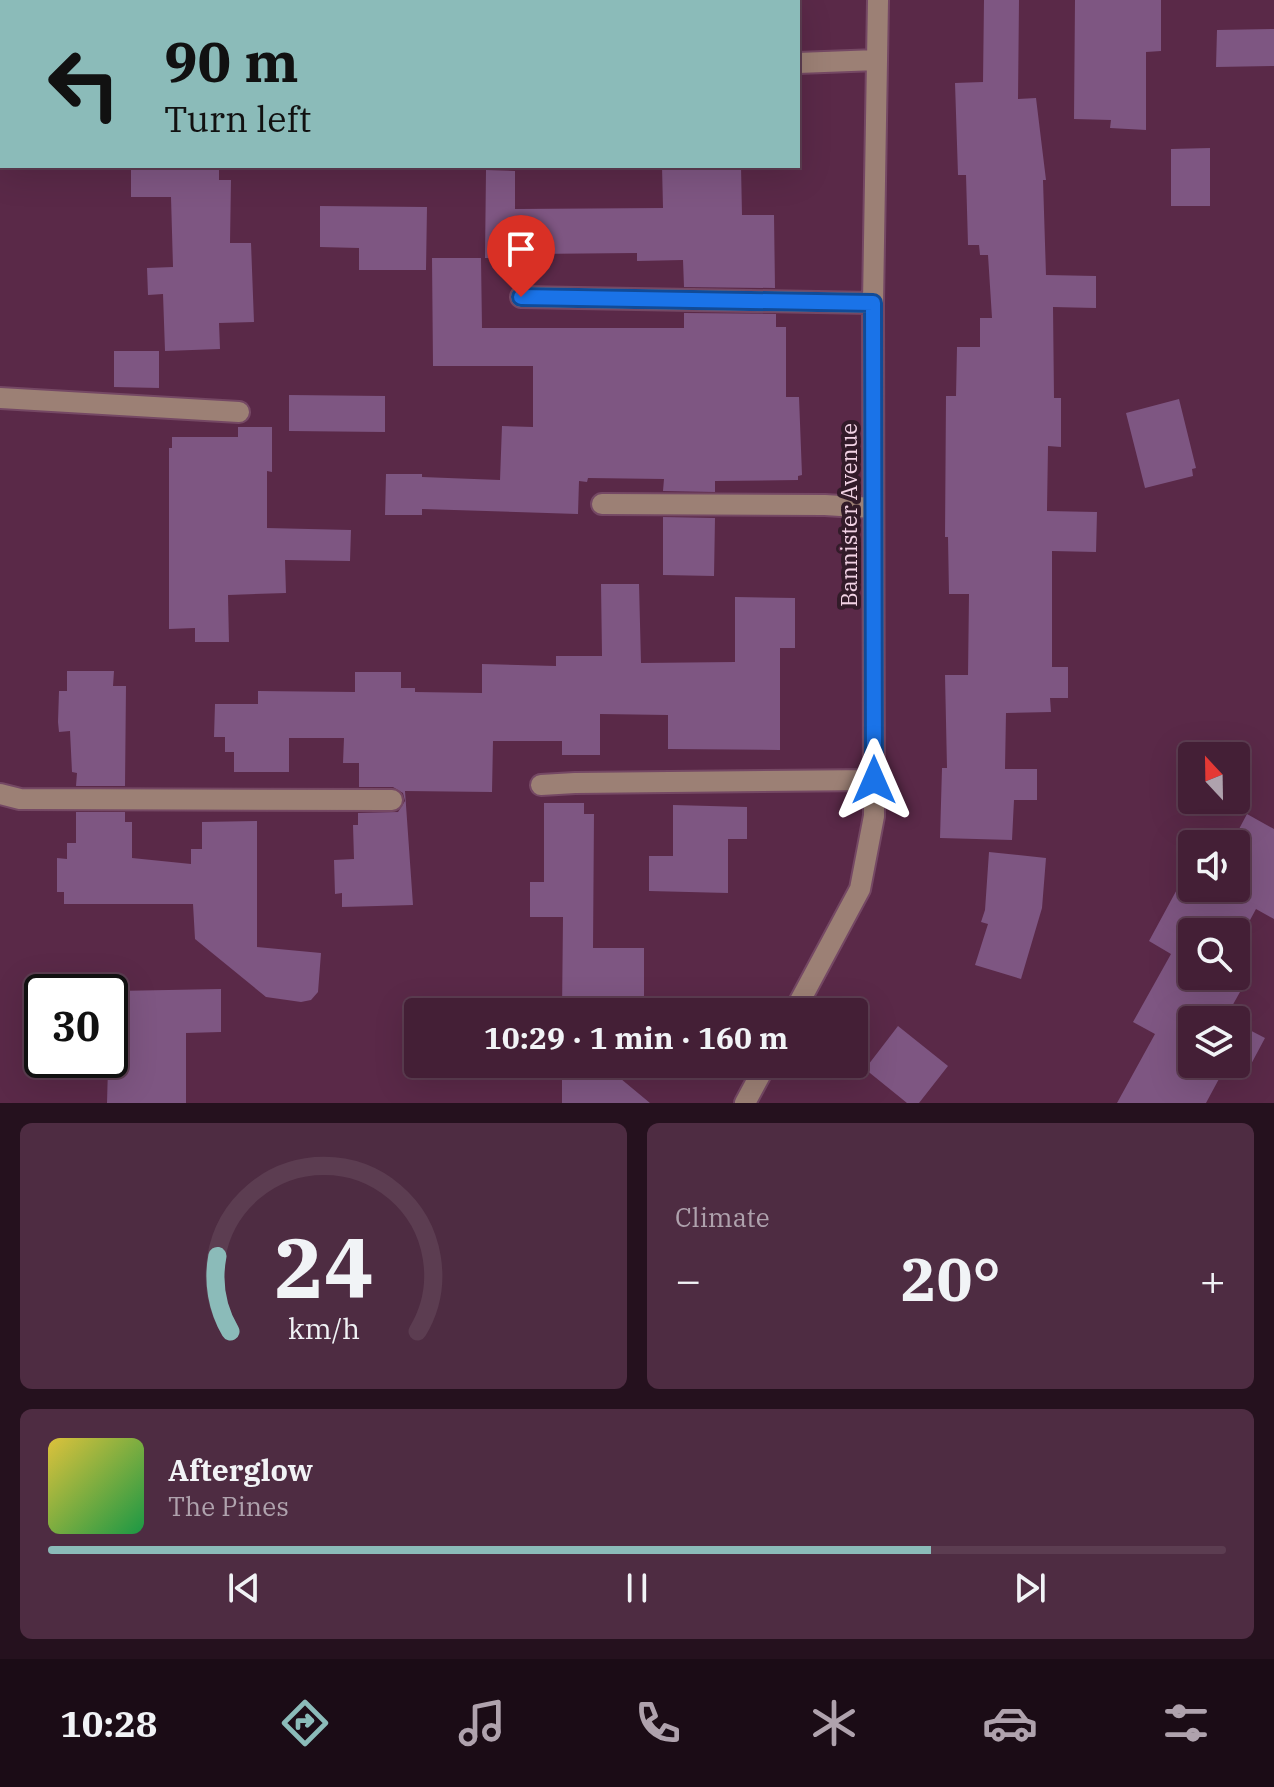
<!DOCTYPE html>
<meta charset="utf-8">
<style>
body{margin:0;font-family:"IBM Plex Serif",serif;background:#4e2c42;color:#f1f3f6;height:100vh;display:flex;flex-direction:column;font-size:30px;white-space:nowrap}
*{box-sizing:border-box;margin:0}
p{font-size:26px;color:#afa2ad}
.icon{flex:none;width:44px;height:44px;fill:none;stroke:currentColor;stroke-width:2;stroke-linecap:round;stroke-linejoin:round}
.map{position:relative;height:1103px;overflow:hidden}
.side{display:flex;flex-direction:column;gap:20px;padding:20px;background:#25111e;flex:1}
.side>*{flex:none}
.top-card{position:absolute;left:0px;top:0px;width:800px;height:168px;box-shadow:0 8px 32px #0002,0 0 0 2px #5c3d51;background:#8bbbb9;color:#111;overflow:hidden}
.needle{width:52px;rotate:338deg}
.buttons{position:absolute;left:1178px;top:742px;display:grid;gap:16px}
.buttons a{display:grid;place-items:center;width:72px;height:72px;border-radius:8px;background:#441f36;box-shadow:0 8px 32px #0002,0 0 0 2px #5c3d51;font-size:40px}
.speed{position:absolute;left:24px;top:974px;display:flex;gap:16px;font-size:40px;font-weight:700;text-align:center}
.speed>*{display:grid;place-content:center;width:104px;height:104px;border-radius:50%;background:#441f36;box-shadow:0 8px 32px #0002,0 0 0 2px #5c3d51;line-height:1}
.speed .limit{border:4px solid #111;border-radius:12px;background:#fff;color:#111}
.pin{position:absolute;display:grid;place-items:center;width:68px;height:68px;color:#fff;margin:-82px -34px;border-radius:50% 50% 50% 0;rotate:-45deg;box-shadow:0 0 8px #0007}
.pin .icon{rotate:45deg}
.me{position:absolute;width:88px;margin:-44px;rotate:0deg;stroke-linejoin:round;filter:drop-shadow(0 0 6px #0008)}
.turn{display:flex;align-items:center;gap:28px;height:168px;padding:0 32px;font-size:36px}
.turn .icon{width:104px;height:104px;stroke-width:2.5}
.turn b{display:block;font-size:56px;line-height:68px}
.big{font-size:60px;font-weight:800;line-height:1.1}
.side .widget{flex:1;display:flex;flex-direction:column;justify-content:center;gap:12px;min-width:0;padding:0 28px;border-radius:12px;background:#4e2c42}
.side .dial{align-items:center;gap:0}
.dial svg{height:208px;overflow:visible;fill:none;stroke:#5c3d51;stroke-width:7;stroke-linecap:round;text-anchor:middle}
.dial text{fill:#f1f3f6;stroke:none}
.song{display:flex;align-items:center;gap:24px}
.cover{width:96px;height:96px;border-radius:12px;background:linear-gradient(135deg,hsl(50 70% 55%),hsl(140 70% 35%))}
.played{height:8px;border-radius:4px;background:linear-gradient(90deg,#8bbbb9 75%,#5c3d51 75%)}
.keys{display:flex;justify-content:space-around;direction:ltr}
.heat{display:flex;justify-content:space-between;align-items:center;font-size:44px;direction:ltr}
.side .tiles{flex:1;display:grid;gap:20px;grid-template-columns:1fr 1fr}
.widget:last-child{grid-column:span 2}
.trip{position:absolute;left:404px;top:998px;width:464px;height:80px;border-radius:8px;background:#441f36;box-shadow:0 8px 32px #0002,0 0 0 2px #5c3d51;font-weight:800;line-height:80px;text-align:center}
.tab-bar{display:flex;height:128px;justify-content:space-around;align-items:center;background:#1b0c16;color:#afa2ad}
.tab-bar .icon{width:56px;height:56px}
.tab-bar .on{color:#8bbbb9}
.tab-bar b{font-size:36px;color:#f1f3f6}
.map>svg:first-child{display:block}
</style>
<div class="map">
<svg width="1274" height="1103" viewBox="0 0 1274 1103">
<rect width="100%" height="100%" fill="#5a2948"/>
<path fill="#7e5682" d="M984,0H1019L1018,99L1036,98L1046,180H1043L1046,275L1096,276V308L1053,307L1054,398H1061V447L1048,446L1047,511L1097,512L1096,552L1052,551V667H1068V698H1050L1051,712L1006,713L1005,769H1037V800H1014L1012,840L940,838L942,768H947L945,675H968L969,594H949L948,537H945L946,396H956L957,347H980V318H992L988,255H980L979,245H968L966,175H958L955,83L983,82Z
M1075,0H1161V51L1146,52V130L1110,128L1111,120L1074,119Z
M1274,29V66L1216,67L1217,30Z
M1210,148V206H1171V149Z
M131,166H219V180H231L230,243H251L254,322L219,323L220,349L165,351L163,294L148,295L147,268L173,267L171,197H131Z
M662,166H741L742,215H774L775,288L684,287L683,260L637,261V253L530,254V258H485L486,170L515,171V209L663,208Z
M320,206L427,207L426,270H359V248L320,247Z
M432,258H481L482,328H684V313L776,314V327H786V397H799L802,475L798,476V480L715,481V492L663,491L664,479L588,478L587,482L579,481L578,514L422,509V515H385L386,474H422V477L500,480L502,426L533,427V366H433Z
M114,351H159V388L114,387Z
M289,395L385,396V432L289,431Z
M1179,399L1196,468L1192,469L1193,476L1145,488L1126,413Z
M238,427H272V472L267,471V528L351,530L350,561L285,560L286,593L228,595L229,642H195V628L169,629V448H172V437H238Z
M663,517L715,518L714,576L663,575Z
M601,584H639L641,663L735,662V597L795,598V648H780V750L668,749V715L600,714V755H562V741H493L492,792L405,791L413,905L342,907V893L335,894L334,860L354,859L353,825H358V813L398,812L405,801L403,793L393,787H359V763H343L344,738H289V772H234V752H225V737H214L215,704H258V691L355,692V672H401V688H415V692L482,693V664L556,666V656H602Z
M67,671H114L113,686H126L125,786H76L77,773L72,772L70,731L59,732L58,722L59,691H67Z
M544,803H584V814H594L593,948H644V1012H562L563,917H530V882H544Z
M673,805L747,807V839H728V893L649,891V856H673Z
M76,812H125V822H132V858L191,864V849H202V822L257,821V947L321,953L318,992L311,1000L301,1002L266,997L195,939L193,904H64V892H57V858L67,859V843H76Z
M1247,814L1274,829V919L1256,909L1236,946V932H1192V976H1220L1218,979L1240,992L1226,1017L1231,1020H1192V1064H1227L1206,1103H1117L1155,1034L1133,1022L1171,954L1149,941L1187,871L1192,874V888H1236V844H1231Z
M989,852L1046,858L1042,908L1021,979L975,965L988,924L981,922L985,910Z
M221,989V1032L186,1033V1103H107L110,997H115V991Z
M1236,1023L1265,1038L1249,1068L1236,1061Z
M898,1026L948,1066L919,1103H907L865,1069Z
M562,1064H603L650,1103H562Z"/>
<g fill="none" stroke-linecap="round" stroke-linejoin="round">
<g stroke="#754864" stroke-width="24">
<path id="minor" d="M798,63L877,60
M521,297L873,303
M0,398L239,412
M602,504L825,505L873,508
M541,785L575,783L874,780
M0,794L20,799L392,800
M794,1012L860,889L874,816L873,303L878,0
M745,1103L766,1064"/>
</g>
<use href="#minor" stroke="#9c8075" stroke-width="20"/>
</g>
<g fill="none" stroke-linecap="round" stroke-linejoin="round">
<g stroke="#114b97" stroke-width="20">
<path id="route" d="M521,297L873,303L874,780"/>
</g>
<use href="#route" stroke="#1a73e8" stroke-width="14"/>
</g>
<g text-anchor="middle" stroke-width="8" stroke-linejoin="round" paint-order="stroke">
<g font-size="22" fill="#f2d3e5" stroke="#321b29">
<text transform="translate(849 515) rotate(-90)" y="8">Bannister Avenue</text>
</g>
</g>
</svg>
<div class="buttons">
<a><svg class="needle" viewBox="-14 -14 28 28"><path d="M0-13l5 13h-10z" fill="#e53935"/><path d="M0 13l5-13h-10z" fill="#afa2ad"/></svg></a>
<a><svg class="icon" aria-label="sound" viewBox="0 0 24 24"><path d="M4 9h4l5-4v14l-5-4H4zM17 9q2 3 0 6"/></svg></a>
<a><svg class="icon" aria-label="search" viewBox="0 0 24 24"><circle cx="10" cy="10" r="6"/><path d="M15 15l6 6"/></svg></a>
<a><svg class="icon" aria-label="layers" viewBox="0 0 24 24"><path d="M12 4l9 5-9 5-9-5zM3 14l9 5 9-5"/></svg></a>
</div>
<div class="speed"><div class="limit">30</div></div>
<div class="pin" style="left:521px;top:297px;background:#d93025"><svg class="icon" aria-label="arrive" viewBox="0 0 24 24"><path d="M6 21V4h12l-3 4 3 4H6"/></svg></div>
<svg class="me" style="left:874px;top:780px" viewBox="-20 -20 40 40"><path d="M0-17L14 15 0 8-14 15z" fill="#1a73e8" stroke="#fff" stroke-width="4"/></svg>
<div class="trip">10:29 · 1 min · 160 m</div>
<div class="top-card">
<div class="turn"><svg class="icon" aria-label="left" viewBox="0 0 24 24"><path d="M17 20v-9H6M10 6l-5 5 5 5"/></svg><div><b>90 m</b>Turn left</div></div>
</div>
</div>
<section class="side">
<div class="tiles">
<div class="widget dial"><svg viewBox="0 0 100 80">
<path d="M14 69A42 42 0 1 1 86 69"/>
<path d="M14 69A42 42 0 0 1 9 40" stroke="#8bbbb9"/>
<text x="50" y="56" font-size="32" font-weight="700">24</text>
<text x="50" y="72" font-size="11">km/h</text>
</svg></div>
<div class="widget"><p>Climate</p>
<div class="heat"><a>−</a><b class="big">20°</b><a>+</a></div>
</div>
<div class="widget">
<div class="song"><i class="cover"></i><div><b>Afterglow</b><p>The Pines</p></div></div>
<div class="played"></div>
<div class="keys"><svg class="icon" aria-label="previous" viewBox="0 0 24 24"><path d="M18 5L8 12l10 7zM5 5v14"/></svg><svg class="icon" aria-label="pause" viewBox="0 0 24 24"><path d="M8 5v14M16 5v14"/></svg><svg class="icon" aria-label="next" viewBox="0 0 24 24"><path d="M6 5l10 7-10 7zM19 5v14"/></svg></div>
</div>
</div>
</section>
<nav class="tab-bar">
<b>10:28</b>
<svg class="icon on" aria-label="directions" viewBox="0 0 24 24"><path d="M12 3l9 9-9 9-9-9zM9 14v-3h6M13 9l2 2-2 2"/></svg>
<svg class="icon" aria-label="music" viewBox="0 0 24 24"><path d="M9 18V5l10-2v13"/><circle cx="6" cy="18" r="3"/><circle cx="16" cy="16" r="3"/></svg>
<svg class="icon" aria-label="phone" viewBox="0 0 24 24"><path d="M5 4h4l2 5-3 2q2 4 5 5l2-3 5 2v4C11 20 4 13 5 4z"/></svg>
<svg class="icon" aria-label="climate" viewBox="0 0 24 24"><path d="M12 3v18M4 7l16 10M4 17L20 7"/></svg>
<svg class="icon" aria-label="car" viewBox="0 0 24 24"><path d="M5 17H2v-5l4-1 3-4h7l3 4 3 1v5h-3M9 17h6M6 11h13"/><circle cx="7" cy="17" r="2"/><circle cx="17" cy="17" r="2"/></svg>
<svg class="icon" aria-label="filters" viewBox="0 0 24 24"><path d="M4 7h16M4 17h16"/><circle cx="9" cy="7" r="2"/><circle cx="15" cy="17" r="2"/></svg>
</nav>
